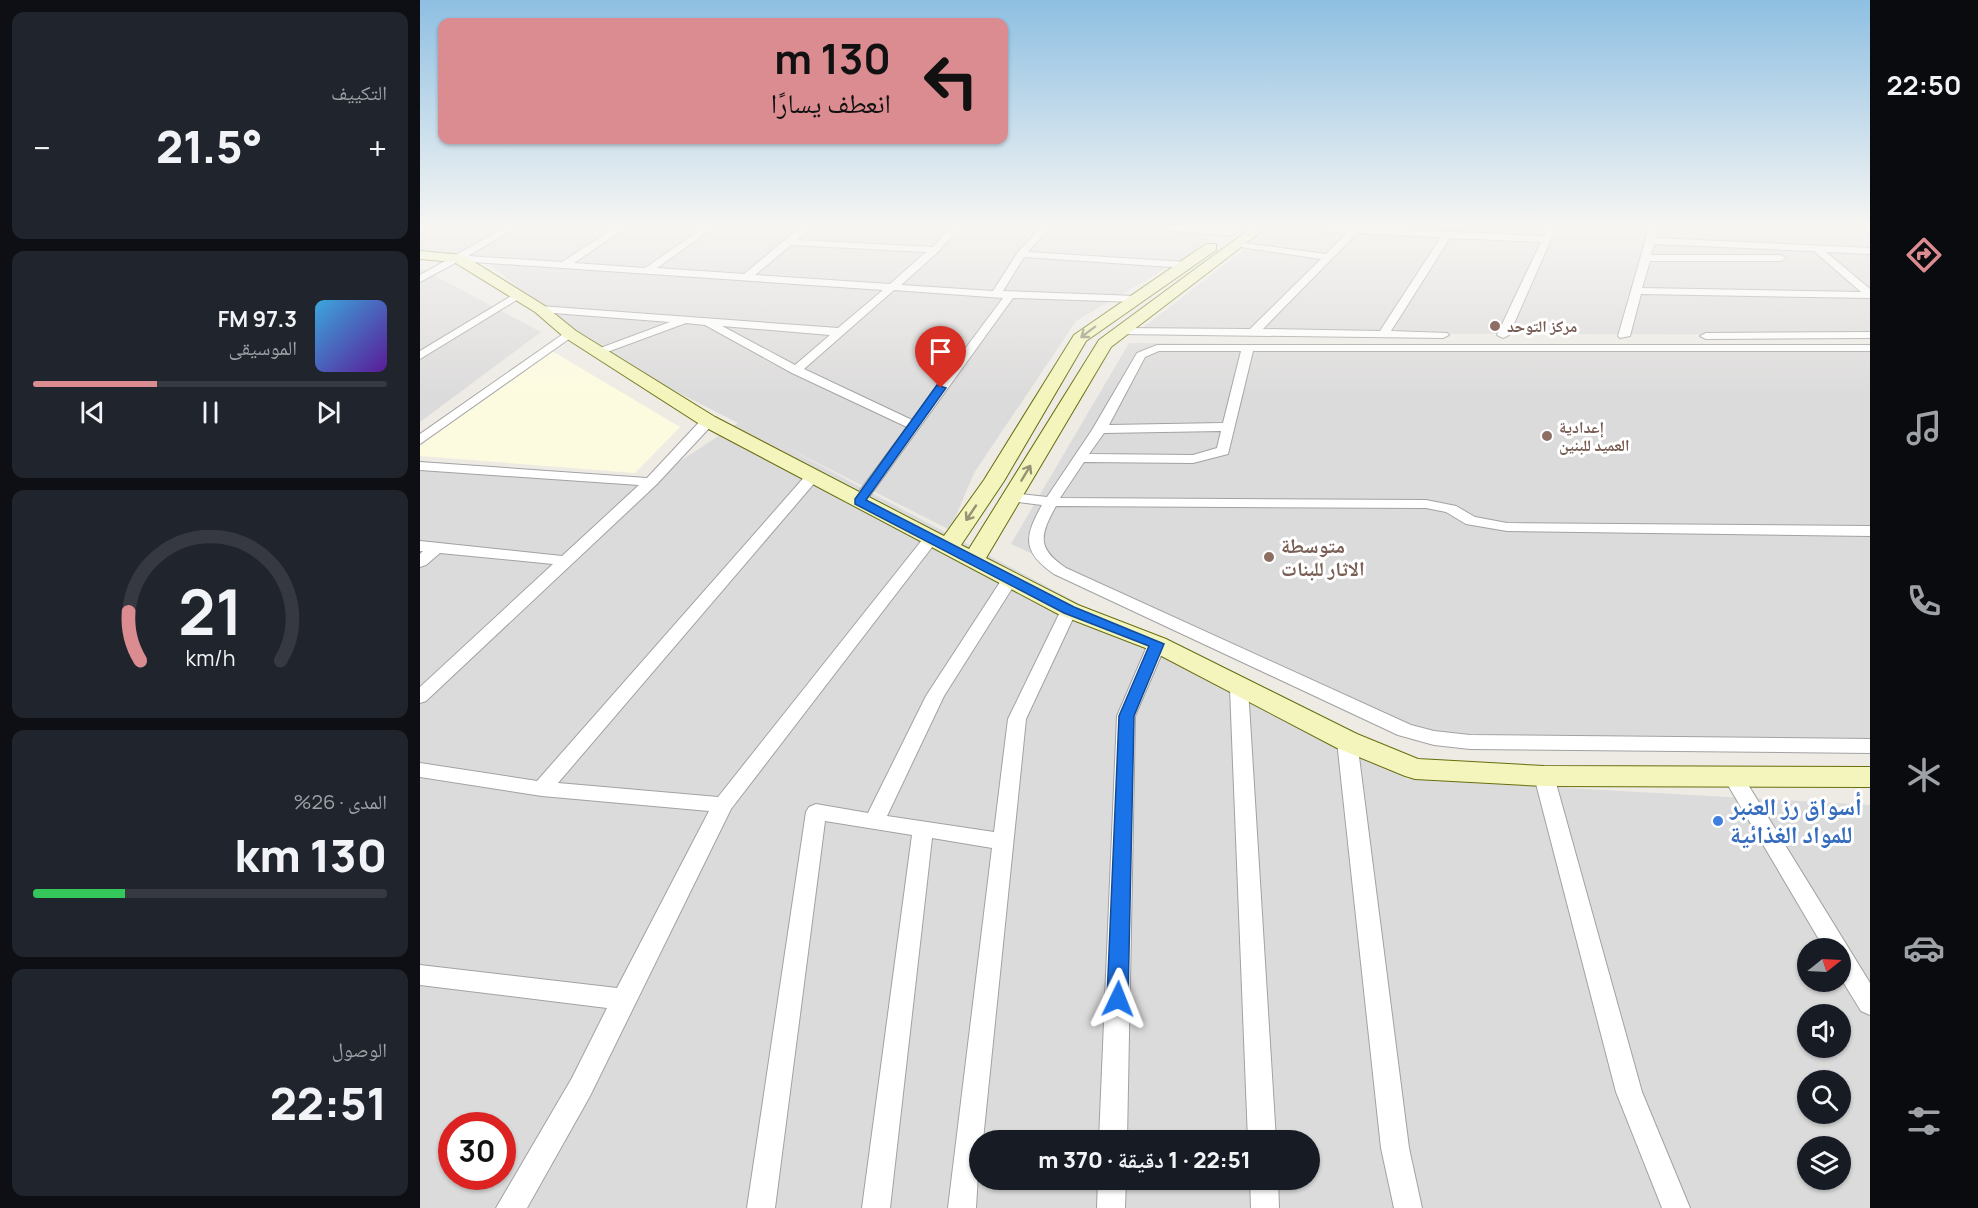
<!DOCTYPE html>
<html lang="ar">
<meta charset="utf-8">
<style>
body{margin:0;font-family:Manrope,"Noto Naskh Arabic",sans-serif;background:#20242c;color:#f1f3f6;direction:rtl;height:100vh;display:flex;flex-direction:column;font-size:22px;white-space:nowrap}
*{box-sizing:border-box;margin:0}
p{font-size:20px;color:#9ea1a6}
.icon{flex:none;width:33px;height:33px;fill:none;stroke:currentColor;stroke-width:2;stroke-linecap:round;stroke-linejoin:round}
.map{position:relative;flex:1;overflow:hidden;direction:ltr}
.drawer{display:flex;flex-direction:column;gap:12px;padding:12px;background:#0d0f14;width:420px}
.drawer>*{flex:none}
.hud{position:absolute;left:18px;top:18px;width:570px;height:126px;border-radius:12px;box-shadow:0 2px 4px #0004;direction:rtl;background:#da8c91;color:#111;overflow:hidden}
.needle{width:39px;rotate:72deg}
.fabs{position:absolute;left:1377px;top:938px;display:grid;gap:12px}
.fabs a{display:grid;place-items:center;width:54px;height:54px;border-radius:50%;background:#171b24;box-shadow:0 2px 4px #0004;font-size:30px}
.speed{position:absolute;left:18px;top:1112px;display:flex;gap:12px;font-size:30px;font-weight:700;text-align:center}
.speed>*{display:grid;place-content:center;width:78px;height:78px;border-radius:50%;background:#171b24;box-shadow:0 2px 4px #0004;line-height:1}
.speed .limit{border:9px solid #d22;background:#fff;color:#111}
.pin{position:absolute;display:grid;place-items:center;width:51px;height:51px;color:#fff;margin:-62px -26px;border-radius:50% 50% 50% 0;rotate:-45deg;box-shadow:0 0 6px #0007}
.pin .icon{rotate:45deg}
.me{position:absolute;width:66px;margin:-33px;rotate:2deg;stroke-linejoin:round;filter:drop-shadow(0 0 4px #0008)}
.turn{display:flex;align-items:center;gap:21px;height:126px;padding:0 18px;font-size:27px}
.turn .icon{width:78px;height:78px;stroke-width:2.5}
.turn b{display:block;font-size:42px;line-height:51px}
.big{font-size:45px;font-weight:800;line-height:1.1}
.drawer .widget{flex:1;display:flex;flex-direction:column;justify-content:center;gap:9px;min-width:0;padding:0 21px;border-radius:12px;background:#20242c}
.drawer .dial{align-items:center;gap:0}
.dial svg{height:156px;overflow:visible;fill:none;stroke:#363941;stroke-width:7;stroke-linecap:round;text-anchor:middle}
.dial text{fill:#f1f3f6;stroke:none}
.song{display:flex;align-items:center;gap:18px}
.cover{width:72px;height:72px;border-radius:9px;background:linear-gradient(135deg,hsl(200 70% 55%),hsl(270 70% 35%))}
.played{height:6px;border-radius:3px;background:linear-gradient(90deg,#da8c91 35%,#363941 35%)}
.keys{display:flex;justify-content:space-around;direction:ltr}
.heat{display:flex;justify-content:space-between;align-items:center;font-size:33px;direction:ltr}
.charge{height:9px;border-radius:4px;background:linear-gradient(90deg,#34c759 26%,#363941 0)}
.trip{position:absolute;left:549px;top:1130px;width:351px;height:60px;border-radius:30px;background:#171b24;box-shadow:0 2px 4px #0004;font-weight:800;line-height:60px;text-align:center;direction:rtl}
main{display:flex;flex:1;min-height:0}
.tab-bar{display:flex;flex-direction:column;width:108px;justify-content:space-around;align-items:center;background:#090b0e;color:#9ea1a6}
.tab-bar .icon{width:42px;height:42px}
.tab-bar .selected{color:#da8c91}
.tab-bar b{font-size:27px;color:#f1f3f6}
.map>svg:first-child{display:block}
</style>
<main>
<nav class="tab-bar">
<b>22:50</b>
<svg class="icon selected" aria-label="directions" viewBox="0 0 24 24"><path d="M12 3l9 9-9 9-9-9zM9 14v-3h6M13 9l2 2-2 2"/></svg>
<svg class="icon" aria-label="music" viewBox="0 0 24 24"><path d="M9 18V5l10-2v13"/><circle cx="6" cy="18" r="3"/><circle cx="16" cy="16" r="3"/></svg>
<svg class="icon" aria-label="phone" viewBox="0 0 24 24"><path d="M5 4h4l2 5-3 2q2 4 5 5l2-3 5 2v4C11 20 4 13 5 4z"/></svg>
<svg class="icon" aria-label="climate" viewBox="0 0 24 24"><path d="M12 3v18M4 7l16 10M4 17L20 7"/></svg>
<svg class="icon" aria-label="car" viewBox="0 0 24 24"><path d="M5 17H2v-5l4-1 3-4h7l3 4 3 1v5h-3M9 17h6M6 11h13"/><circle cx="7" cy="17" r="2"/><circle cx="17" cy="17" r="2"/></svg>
<svg class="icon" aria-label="filters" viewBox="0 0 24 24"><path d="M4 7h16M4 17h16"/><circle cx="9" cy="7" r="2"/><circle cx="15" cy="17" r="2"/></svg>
</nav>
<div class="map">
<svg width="1450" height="1208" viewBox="0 0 1450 1208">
<rect width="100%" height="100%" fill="#eeebe5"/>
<path fill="#dcdbdb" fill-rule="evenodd" d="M0,228H802L769,255L656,321L554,473L530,530L358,443L988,779L1450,805V1208H0V461L224,485L318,423L179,352L64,260L0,254ZM1388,948H1420V981H1388ZM1388,1014H1420V1047H1388ZM1388,1080H1420V1113H1388ZM32,1125H82V1176H32ZM560,1140H890V1179H560ZM1388,1146H1420V1179H1388Z
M852,228H1450V335L716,333Z
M0,268L121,332L0,422Z
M709,343L1450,349V740L1002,735L591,544Z"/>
<path fill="#fdfbdf" d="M132,351L260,427L215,473L0,456V446Z"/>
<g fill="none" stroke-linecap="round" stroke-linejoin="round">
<g stroke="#a2a2a2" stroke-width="2">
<path id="street" d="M84,228H95L48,256L142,262L194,228H205L154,263L225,268L283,228H293L237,268L324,274L379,228H389L377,240L513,247L530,228H539L518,252L481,285L573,291L598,252L620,228H629L608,252L766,262L771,265L766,268L604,257L583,291L716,296L721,299L716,302L593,298L444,504L439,505L432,501L487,427L372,373L285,325L266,323L179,355L173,352L175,350L250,322L120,312L115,309L120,306L418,328L463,290L39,261L0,282V275ZM371,245L506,252L470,284L335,275ZM474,290L583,298L492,420L384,369ZM302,326L410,335L375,365Z
M725,228C743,228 803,225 816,233L811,236Z
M870,228H944L1124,236L1127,228H1136L1089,335L1083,338L1077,335L1121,242L1030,238L971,331L1027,333L1029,335L1023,338L700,334L694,331L700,328L830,329L901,259L820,247L815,244L817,242L906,254L927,233ZM937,233L1021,237L960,331L843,329Z
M1229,228H1238L1236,238L1450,248V254L1406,252L1450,289V298L1221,294L1210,336L1200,338L1198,336ZM1234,244L1394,251L1441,292L1222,288L1230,261H1361L1366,258L1361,255H1231Z
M96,293L101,296L100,298L0,359V351Z
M146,332L156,334L0,444V434Z
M1450,332V338L1286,339L1280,336L1286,333Z
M737,345H1450V351H833L808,454L773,463L664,462L640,498L1006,500L1036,506L1055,517L1087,523L1450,526V536L1087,531L1046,524L1026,512L1006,508L636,506C620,535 616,548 646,568L991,725L1014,731L1050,735L1450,739V753L1050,749L1014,745L978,735L634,574C602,552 604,537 622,505L591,501L584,497L591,493L627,497L672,430L717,353ZM739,351H821L803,423L689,425L725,357ZM801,431L797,448L773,455L669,454L684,433Z
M288,417L294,421L293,424L236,485L6,701L0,703V687L133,564L20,553L6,565L0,567V554L3,551H0V541L142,556L219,485L0,470V462L227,478L283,418Z
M392,473L397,474V480L138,783L298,797L506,535L511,533L519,538L311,809L170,1096L107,1208H76L152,1078L187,1008L0,985V965L197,988L289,811L122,796L0,777V763L117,781L387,474Z
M590,574L598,579L524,696L467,816L574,832L588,719L641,610L643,606H655L657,610L606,719L563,1140H560L556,1208H528L572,848L512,838L470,1208H442L492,835L405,821L355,1208H327L386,812L389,807L396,804L448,813L506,696L584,576Z
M737,639L746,644L715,716L707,1140H679L697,716L728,644Z
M819,682L828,688L856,1140H828L810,688Z
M927,734L934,736L937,741L989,1148L1002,1208H974L961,1148L917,741L920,736Z
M1312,768L1319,770L1450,983V1015L1441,1011L1420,977V948H1404L1302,775L1305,770Z
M1124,769L1131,771L1134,776L1222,1092L1270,1208H1242L1196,1092L1114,776L1117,771Z
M678,1179H706L705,1208H677Z
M830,1179H858L859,1208H831Z"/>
</g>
<g stroke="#676e0d" stroke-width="2">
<path id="secondary" d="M831,228H846L691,347L566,558L658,605L746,639L937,734L998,759L1124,766L1450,767V787L1124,786L995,779L985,776L917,748L728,649L640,615L281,425L144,337L115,312L34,262L0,259V251L43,255L125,306L156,331L295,417L524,536L564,480L654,335L786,244H796V250L666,341L584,481L541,545L549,549L679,340Z"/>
</g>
<use href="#street" fill="#fff" fill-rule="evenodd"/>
<use href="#secondary" fill="#f4f5bc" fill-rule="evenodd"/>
</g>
<defs><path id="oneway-shaft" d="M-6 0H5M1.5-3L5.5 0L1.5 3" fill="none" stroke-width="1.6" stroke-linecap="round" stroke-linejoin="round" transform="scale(1.5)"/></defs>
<g stroke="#949475">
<use href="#oneway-shaft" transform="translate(668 332) rotate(143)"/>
<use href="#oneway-shaft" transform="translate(606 473) rotate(-59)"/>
<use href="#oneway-shaft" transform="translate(551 513) rotate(124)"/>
</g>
<linearGradient id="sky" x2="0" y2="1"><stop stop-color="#8ebfe2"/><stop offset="0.57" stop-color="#f7f6f3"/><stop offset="1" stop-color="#f7f6f3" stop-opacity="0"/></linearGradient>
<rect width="1450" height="397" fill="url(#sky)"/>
<path fill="#1a73e8" stroke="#114b97" stroke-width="1.5" d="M517,385L526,388L446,500L654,607L744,644L714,716L708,999L705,1005L698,1007L690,1005L687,999L699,716L729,646L644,613L435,504V499Z"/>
<g fill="#8d6e63" stroke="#fff" stroke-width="2">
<circle cx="1075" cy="326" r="6"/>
<circle cx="1127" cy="436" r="6"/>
<circle cx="849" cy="557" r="6"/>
</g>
<circle fill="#3f7fe0" stroke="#fff" stroke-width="2" cx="1298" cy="821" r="6"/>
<g text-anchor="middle" stroke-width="6" stroke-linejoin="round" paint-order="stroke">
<g font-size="16" font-weight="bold" fill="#785e54" stroke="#fff" text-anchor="start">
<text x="1087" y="332">مركز التوحد</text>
<text x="1139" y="433">إعدادية<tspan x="1139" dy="18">العميد للبنين</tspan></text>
</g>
<g font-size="20" font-weight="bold" fill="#785e54" stroke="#fff" text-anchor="start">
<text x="861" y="553">متوسطة<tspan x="861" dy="23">الاثار للبنات</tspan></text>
</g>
<g font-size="24" font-weight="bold" fill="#366cbe" stroke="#fff" text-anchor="start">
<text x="1310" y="815">أسواق رز العنبر<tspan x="1310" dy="28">للمواد الغذائية</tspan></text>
</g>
</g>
</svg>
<div class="fabs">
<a><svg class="needle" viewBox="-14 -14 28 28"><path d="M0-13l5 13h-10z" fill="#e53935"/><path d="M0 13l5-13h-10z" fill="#9ea1a6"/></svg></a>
<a><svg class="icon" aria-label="sound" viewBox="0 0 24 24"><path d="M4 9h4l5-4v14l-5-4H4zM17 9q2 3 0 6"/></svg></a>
<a><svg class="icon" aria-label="search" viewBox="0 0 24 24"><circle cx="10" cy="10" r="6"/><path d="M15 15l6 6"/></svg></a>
<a><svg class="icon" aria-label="layers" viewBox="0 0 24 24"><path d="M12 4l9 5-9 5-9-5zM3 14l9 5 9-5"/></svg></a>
</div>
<div class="speed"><div class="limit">30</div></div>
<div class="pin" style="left:521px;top:388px;background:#d93025"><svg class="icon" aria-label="arrive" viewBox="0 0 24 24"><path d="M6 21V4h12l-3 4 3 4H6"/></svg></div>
<svg class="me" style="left:698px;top:999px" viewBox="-20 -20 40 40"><path d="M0-17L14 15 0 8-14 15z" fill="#1a73e8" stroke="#fff" stroke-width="4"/></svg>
<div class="trip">22:51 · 1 دقيقة · 370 m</div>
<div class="hud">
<div class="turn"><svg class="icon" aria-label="left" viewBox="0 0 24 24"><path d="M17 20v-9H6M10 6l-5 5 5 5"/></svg><div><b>130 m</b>انعطف يسارًا</div></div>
</div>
</div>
<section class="drawer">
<div class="widget"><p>التكييف</p>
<div class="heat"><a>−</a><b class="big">21.5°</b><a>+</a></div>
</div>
<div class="widget">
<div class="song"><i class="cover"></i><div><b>97.3 FM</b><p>الموسيقى</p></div></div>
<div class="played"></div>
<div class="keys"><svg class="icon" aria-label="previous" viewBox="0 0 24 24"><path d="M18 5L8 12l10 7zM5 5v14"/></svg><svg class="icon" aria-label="pause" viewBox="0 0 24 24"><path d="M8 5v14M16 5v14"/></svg><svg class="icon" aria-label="next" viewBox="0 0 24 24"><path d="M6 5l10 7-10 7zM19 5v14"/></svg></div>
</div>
<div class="widget dial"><svg viewBox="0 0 100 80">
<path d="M14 69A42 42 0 1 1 86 69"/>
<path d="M14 69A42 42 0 0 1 8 44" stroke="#da8c91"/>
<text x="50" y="56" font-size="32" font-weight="700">21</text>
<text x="50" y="72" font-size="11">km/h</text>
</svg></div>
<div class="widget"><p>المدى · 26%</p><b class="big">130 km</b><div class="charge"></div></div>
<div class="widget"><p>الوصول</p><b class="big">22:51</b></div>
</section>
</main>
